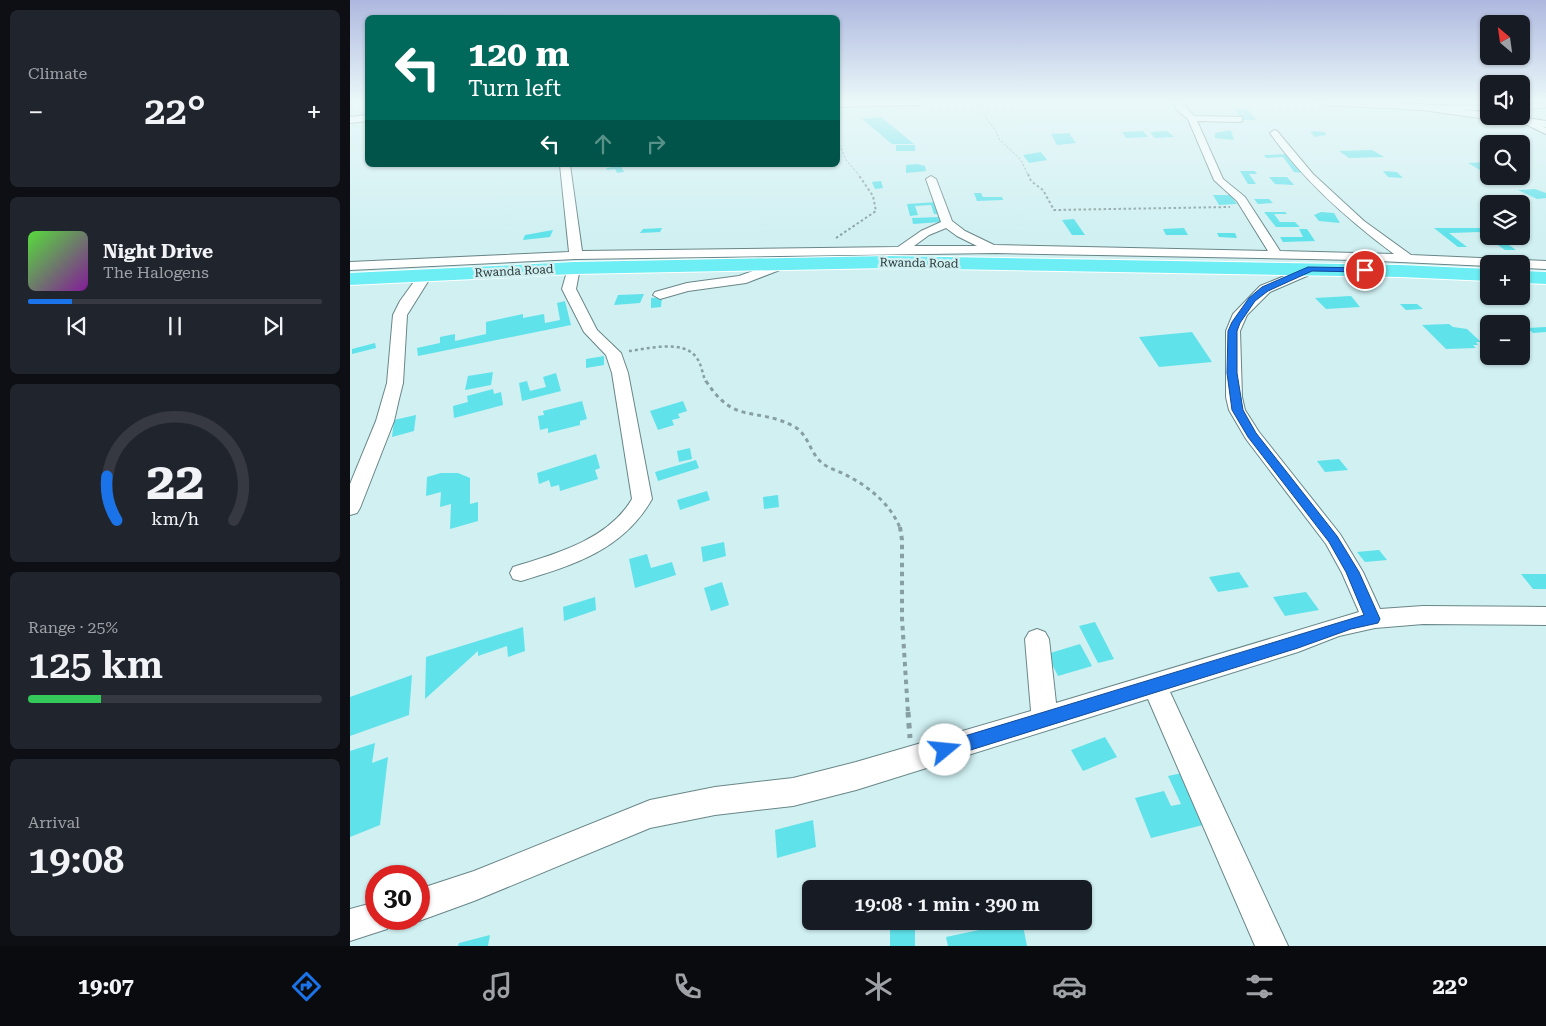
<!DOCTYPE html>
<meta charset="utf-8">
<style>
body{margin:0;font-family:"Roboto Serif",serif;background:#20242c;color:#f1f3f6;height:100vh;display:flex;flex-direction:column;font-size:19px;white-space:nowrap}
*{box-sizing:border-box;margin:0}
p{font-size:16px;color:#9ea1a6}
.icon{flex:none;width:28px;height:28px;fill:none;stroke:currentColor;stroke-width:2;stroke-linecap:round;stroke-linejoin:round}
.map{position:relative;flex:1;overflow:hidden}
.panel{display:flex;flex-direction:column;gap:10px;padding:10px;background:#0d0f14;width:350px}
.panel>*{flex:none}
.banner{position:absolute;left:15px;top:15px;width:475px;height:152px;border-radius:8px;box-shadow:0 1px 4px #0004;background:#00695c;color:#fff;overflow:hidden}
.needle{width:32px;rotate:331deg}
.controls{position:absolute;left:1130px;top:15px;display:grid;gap:10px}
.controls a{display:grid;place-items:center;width:50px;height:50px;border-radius:8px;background:#171b24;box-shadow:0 1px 4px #0004;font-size:25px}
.speed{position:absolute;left:15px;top:865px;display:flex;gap:10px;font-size:25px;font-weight:700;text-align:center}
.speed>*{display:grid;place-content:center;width:65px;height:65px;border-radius:50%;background:#171b24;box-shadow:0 1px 4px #0004;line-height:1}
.speed .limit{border:8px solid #d22;background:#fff;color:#111}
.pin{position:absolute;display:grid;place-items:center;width:42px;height:42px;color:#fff;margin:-21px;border:2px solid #fff;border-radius:50%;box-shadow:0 1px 5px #0007}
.me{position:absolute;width:55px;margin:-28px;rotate:73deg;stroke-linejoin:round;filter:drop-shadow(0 0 4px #0008)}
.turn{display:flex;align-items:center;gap:18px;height:105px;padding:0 20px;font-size:22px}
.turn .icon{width:65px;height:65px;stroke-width:2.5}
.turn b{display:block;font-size:35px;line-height:42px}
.lanes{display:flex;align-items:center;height:48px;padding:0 20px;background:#0003;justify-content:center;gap:25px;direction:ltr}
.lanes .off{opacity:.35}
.big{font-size:38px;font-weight:600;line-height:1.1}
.panel .card{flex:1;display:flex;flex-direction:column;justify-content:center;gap:8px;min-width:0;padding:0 18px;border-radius:8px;background:#20242c}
.panel .dial{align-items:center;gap:0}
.dial svg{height:130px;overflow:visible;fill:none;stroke:#363941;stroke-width:7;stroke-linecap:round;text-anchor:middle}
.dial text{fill:#f1f3f6;stroke:none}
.song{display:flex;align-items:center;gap:15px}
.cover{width:60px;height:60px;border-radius:8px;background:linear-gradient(135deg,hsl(110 70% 55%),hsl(290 70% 35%))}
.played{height:5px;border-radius:2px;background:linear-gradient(90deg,#1a73e8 15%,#363941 15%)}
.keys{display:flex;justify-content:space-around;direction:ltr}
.heat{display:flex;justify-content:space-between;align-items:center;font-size:28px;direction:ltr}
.charge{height:8px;border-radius:4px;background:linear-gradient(90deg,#34c759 25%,#363941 0)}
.trip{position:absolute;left:452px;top:880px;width:290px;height:50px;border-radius:8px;background:#171b24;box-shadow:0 1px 4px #0004;font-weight:600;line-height:50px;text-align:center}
.tab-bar{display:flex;height:80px;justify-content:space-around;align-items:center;background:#090b0e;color:#9ea1a6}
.tab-bar .icon{width:35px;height:35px}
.tab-bar .current{color:#1a73e8}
.tab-bar b{font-size:22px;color:#f1f3f6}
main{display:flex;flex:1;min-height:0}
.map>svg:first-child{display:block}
</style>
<main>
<section class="panel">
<div class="card"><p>Climate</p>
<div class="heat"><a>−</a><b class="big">22°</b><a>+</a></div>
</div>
<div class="card">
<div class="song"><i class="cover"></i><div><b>Night Drive</b><p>The Halogens</p></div></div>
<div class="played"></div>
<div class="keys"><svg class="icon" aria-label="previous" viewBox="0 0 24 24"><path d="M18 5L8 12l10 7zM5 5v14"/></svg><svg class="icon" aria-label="pause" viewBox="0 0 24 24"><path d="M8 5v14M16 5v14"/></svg><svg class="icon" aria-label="next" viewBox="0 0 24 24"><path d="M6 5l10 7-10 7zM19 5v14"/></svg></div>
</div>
<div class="card dial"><svg viewBox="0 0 100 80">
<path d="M14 69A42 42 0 1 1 86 69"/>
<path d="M14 69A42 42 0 0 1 8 42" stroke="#1a73e8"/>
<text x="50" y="56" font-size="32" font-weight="700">22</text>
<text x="50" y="72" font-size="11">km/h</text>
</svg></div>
<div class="card"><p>Range · 25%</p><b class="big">125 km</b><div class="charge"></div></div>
<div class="card"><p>Arrival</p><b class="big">19:08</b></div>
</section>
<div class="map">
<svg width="1196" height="946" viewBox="0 0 1196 946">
<rect width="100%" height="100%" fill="#d0f0f2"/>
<path fill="#5fe2ea" d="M884,109H897L906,120H893Z
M531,117L564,144H542L512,119Z
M881,130L884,140L865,138V133Z
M793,131L798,137L776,138L772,132Z
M817,131L824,137L805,138L800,132Z
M965,131L975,132L976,135L965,137L960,132Z
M719,133L726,143L707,145L701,134Z
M546,145H565V151H546Z
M1022,150L1034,157L999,158L989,151Z
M691,152L697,160L679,163L673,155Z
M937,154L951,173L944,172L933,157L916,158L914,155Z
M1139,162V170H1130L1118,163Z
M567,164L575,166L576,171L556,173V165Z
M271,166L274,172L267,173L265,169L257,170L256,168Z
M890,171H905L907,174H899L906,184H898Z
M1033,171L1047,172L1053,178L1038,177Z
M919,177H937L944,185L925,184Z
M531,181L533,188L525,189L522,182Z
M1185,189L1196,193V198L1187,199L1168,190Z
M624,193H631L633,197H652L653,200L627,201Z
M863,195H880L887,204L869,205Z
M904,199H919L923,203L908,204Z
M586,202L590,214H584L581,205L565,206L568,215L560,216L557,204Z
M914,212H935L937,214H924L930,222H945L950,227H926Z
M971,212L984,213L990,223L969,221L964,215Z
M590,217L591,222L563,224L562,218Z
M724,219L735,235H722L712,220Z
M312,228L310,232L290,233L293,229Z
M834,228L838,235H816L813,229Z
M1084,228H1134L1139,231V236H1146L1166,250H1155L1129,232L1099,233L1117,247H1108Z
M949,229H957L965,241L933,242L930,237H953Z
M203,230L200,237L173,240L175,235Z
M867,233H885L887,238L869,237Z
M294,294L290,303L264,305L268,295Z
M1001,296L1010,307L976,309L965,298Z
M312,297L311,307L301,308V298Z
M215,301L221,325L68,356L67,348L90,343V337L105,334V341L136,334V322L173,314V318L194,314L195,323L210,320L207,303Z
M1050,304H1067L1073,309L1056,310Z
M1099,324L1103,327L1117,329L1131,342H1126L1128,345H1123L1126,348L1096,349L1072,325Z
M1196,327V332L1183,333L1177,328Z
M842,332L862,362L809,367L789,337Z
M25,343L26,348L2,354V349Z
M254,356V365L236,368V359Z
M143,372L141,385L115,390L118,376Z
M206,373L211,391L172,401L169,383L177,381L180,391L196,387L193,377Z
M143,389L144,394L151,392L153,405L104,418L103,406L118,402L117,396Z
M232,401L237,419L230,421V425L198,433V428L190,430L188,416L194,415L193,411Z
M333,401L337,411L328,414L330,418L322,420L324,425L308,430L300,411Z
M66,415L64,431L42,437L44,420Z
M340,448L342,459L329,462L327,451Z
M246,454L250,468L245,470L248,479L210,491L209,485L201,487L199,480L189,484L187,473Z
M989,459L998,470L975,472L967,461Z
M346,460L349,468L308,481L305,472Z
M91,473H108L120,478V504L128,502V521L100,529L101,504L90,507L91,492L76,496L77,477Z
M357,491L360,500L330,510L327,500Z
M428,495L429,507L414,509L413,497Z
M374,542L376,556L353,562L351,547Z
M1029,550L1037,560L1015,562L1007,552Z
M297,554L301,568L322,562L326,575L285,588L279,559Z
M889,572L899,587L868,592L859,577Z
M1171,574H1196V589H1183Z
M372,582L379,605L361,611L354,588Z
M956,592L969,610L935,616L923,597Z
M245,597L246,610L214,621L213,607Z
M745,622L764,659L748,663L729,626Z
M173,627L175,651L158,657L157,646L128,656V651L75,699L76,657Z
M730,644L742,666L708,676L697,654Z
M62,675L59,715L0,736V697Z
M755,737L767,757L733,771L721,750Z
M25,743L22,763L38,757L30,825L0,837V751Z
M832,773L857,824L801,838L785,798L814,791L821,806L831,804L818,776Z
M463,820L466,847L427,858L425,830Z
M540,921H565V946H540Z
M672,921L677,946H598L596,937Z
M140,935L138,946H108L109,943Z"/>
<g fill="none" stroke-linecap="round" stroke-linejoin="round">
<g stroke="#698688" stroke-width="2">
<path id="minor" d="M823,102H831L844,116L892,117V121L889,122L847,121L873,179L895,197L930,251L1044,254C997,219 954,181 920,133L924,130L927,131L963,174L1014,221L1061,255L1196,261V269L1171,268V264H1139V266L1006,260L646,253L226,259L0,270V262L219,252L210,165H220L232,251L548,247L571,231L591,222L576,179L581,176L586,179L602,221L615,231L644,245L918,251L887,201L864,180L838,119L827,110ZM596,228L607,236L627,246H564L579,235Z
M1196,103V107L1171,110V106Z
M1072,105L1139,106V110L1069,109V105Z
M1176,118L1196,128V134L1173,123L1172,121Z
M431,261L437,265L435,268L396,283L338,291L310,299L303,295L305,292L337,283L389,276Z
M224,264L230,268L226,289L247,330L271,353L278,373L302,499C273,550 224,565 171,581L163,579L160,573L163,567C205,554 258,540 282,499L262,373L256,355L234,332L212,289L218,268Z
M961,265L967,269L966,272L920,292L897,315L890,331L892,397L895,410L909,432L990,534L1013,572L1030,609L1073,606L1196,607V625L1073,624L1025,628L989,636L948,652L820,692L938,946H905L798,699L506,790L443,806L365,815L300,828L124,901L69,921L64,919H69V889L124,871L300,800L365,787L443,778L506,762L681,711L675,639L679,632L687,629L695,632L699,639L706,703L1009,612L992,573L976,544L896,439L879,410L876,397V331L883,314L910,286Z
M76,271L82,275L57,315L53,383L49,399L44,421L10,508L7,513L0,515V484L26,421L37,383L43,315L50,301L71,272Z
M26,902V919H42L37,929L0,941V909Z"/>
</g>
<g stroke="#698688" stroke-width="2">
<path id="tertiary" d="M488,102H576L571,105L488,107Z
M969,102L1072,104L1139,113V116H1165L1196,121V127L1072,110L974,105Z
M18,115V121L0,123V117Z"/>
</g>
<g stroke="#fff" stroke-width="2">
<path id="trunk" d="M538,256L1051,265L1139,269V281L1051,277L538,268L224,274L0,285V273L224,262Z
M1171,271L1196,272V284L1171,283Z"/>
</g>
<path stroke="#889fa1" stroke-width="1" stroke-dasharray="2 2" stroke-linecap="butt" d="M624,102L646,131L649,139L671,160L678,175
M488,141L496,160L509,175"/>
<path stroke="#889fa1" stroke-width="2" stroke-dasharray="2.5 2.5" stroke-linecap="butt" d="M678,174L681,181L693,190L704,210L880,207
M486,238L526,211L523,196L508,174"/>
<path stroke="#889fa1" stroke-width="2.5" stroke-dasharray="3 3" stroke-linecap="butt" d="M279,351C297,349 333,339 346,357C352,364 352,374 356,382"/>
<path stroke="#889fa1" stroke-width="3" stroke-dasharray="4 4" stroke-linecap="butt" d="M356,381C385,426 405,406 443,426C458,433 459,451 471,462C477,468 486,470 494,474C518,486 540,503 550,528"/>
<path stroke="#889fa1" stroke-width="4" stroke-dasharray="4.5 4.5" stroke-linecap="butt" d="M550,527L552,540V618L558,713"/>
<path stroke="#889fa1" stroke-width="5" stroke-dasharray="5.5 5.5" stroke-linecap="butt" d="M558,712L560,738"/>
<use href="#minor" fill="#fff" fill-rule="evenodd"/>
<use href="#tertiary" fill="#fff" fill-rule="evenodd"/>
<use href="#trunk" fill="#6ceef4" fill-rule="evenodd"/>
</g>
<linearGradient id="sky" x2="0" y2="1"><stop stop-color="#aeb8df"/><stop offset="0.43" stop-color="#eaf8f9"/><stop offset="1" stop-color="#eaf8f9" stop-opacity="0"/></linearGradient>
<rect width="1196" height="235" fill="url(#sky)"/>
<path fill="#1a73e8" stroke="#114b97" d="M958,267L1015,268L1019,270L1015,272L962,271L918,291L905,301L890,323L887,331V373L893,410L906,433L987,536L1009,572L1030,619L1028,623L1001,629L948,648L595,758L589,755L587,750L589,744L595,742L1014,615L996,572L979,542L898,437L882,410L877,373L878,331L882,322L899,298L912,287Z"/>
<g text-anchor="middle" stroke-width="5" stroke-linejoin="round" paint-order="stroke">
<g font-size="12" fill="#293636" stroke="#d0f0f2">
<text transform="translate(569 263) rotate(1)" y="4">Rwanda Road</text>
<text transform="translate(164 271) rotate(-3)" y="4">Rwanda Road</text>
</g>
</g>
</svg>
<div class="controls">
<a><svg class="needle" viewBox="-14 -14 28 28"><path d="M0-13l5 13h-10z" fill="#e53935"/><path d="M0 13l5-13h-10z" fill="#9ea1a6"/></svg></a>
<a><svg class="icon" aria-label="sound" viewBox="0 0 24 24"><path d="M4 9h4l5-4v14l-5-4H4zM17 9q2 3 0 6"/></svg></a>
<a><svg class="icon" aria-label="search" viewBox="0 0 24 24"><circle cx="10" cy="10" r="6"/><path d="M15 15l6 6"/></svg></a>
<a><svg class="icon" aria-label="layers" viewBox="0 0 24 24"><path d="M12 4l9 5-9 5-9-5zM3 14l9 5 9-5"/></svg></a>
<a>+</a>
<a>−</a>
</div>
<div class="speed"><div class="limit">30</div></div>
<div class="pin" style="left:1015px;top:270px;background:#d93025"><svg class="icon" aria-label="arrive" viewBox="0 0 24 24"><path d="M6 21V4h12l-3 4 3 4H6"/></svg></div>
<svg class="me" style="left:595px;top:750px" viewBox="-20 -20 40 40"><circle r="19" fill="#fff"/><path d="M0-13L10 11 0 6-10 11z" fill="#1a73e8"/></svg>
<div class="trip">19:08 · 1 min · 390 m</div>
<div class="banner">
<div class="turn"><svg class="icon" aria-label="left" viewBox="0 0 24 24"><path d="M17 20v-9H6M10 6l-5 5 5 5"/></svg><div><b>120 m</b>Turn left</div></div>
<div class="lanes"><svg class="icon" aria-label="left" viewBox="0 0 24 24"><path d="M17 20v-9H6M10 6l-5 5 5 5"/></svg><svg class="icon off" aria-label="ahead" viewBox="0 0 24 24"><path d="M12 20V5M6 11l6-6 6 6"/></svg><svg class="icon off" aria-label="right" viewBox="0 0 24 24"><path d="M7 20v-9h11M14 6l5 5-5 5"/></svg></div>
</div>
</div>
</main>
<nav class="tab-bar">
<b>19:07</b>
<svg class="icon current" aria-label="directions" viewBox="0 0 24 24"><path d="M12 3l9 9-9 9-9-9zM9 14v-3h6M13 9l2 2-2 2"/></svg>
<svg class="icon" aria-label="music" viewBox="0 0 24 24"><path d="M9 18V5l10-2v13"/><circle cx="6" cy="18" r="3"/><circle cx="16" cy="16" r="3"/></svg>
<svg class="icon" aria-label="phone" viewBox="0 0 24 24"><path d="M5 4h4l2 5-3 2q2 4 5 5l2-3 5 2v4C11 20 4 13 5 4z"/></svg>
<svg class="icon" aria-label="climate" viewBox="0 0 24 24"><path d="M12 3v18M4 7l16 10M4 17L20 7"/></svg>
<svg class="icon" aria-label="car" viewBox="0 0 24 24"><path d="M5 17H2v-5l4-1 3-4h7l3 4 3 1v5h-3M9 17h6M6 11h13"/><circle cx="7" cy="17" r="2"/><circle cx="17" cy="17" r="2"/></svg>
<svg class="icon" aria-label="filters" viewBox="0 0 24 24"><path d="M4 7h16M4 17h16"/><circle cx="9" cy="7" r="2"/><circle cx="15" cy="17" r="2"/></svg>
<b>22°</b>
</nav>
